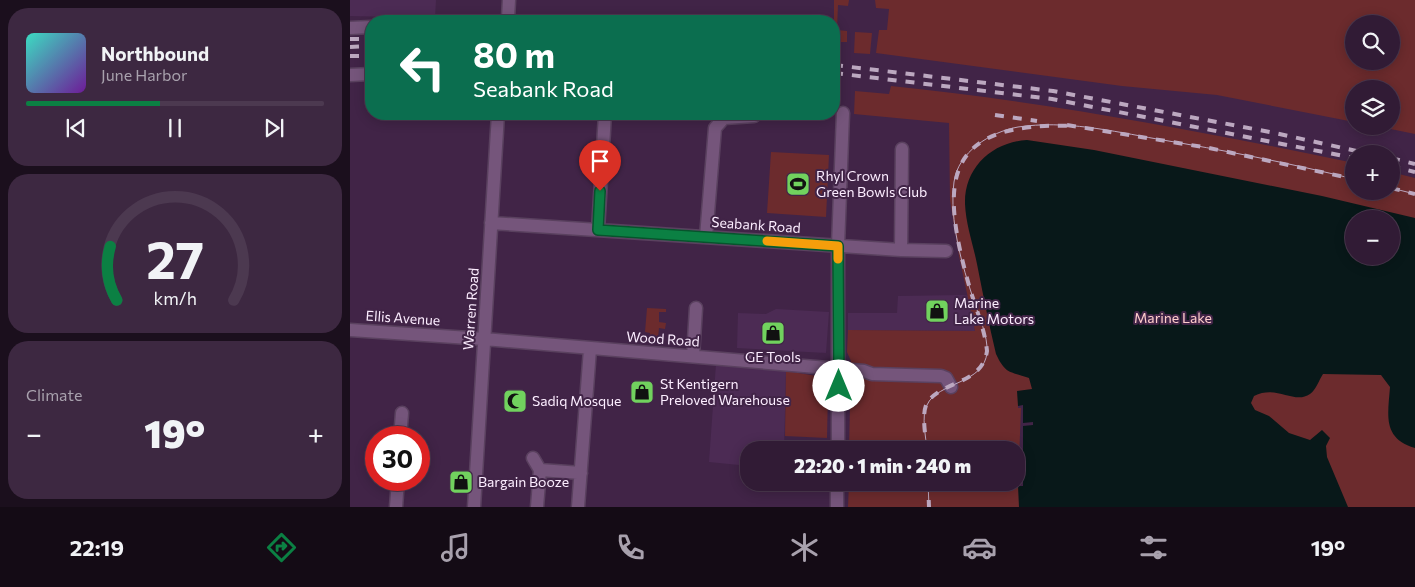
<!DOCTYPE html>
<meta charset="utf-8">
<style>
body{margin:0;font-family:Commissioner,sans-serif;background:#3d2841;color:#f1f3f6;height:100vh;display:flex;flex-direction:column;font-size:19px;white-space:nowrap}
*{box-sizing:border-box;margin:0}
p{font-size:16px;color:#a8a1ad}
.icon{flex:none;width:28px;height:28px;fill:none;stroke:currentColor;stroke-width:2;stroke-linecap:round;stroke-linejoin:round}
.map{position:relative;flex:1;overflow:hidden}
.panel{display:flex;flex-direction:column;gap:8px;padding:8px;background:#1b0f1d;width:350px}
.panel>*{flex:none}
.guide{position:absolute;left:15px;top:15px;width:475px;height:105px;border-radius:20px;box-shadow:0 2px 12px #0003,0 0 0 1px #4c3950;background:#0b6e4f;color:#fff;overflow:hidden}
.fabs{position:absolute;left:995px;top:15px;display:grid;gap:10px}
.fabs a{display:grid;place-items:center;width:55px;height:55px;border-radius:50%;background:#311b35;box-shadow:0 2px 12px #0003,0 0 0 1px #4c3950;font-size:25px}
.speed{position:absolute;left:15px;top:426px;display:flex;gap:10px;font-size:25px;font-weight:700;text-align:center}
.speed>*{display:grid;place-content:center;width:65px;height:65px;border-radius:50%;background:#311b35;box-shadow:0 2px 12px #0003,0 0 0 1px #4c3950;line-height:1}
.speed .limit{border:8px solid #d22;background:#fff;color:#111}
.pin{position:absolute;display:grid;place-items:center;width:42px;height:42px;color:#fff;margin:-51px -21px;border-radius:50% 50% 50% 0;rotate:-45deg;box-shadow:0 0 5px #0007}
.pin .icon{rotate:45deg}
.me{position:absolute;width:55px;margin:-28px;rotate:0deg;stroke-linejoin:round;filter:drop-shadow(0 0 4px #0008)}
.turn{display:flex;align-items:center;gap:18px;height:105px;padding:0 25px;font-size:22px}
.turn .icon{width:65px;height:65px;stroke-width:2.5}
.turn b{display:block;font-size:35px;line-height:42px}
.big{font-size:38px;font-weight:800;line-height:1.1}
.panel .tile{flex:1;display:flex;flex-direction:column;justify-content:center;gap:8px;min-width:0;padding:0 18px;border-radius:20px;background:#3d2841}
.panel .dial{align-items:center;gap:0}
.dial svg{height:130px;overflow:visible;fill:none;stroke:#4c3950;stroke-width:7;stroke-linecap:round;text-anchor:middle}
.dial text{fill:#f1f3f6;stroke:none}
.song{display:flex;align-items:center;gap:15px}
.cover{width:60px;height:60px;border-radius:8px;background:linear-gradient(135deg,hsl(170 70% 55%),hsl(280 70% 35%))}
.played{height:5px;border-radius:2px;background:linear-gradient(90deg,#0b8043 45%,#4c3950 45%)}
.keys{display:flex;justify-content:space-around;direction:ltr}
.heat{display:flex;justify-content:space-between;align-items:center;font-size:28px;direction:ltr}
.trip{position:absolute;left:390px;top:441px;width:285px;height:50px;border-radius:20px;background:#311b35;box-shadow:0 2px 12px #0003,0 0 0 1px #4c3950;font-weight:800;line-height:50px;text-align:center}
.tabs{display:flex;height:80px;justify-content:space-around;align-items:center;background:#140b15;color:#a8a1ad}
.tabs .icon{width:35px;height:35px}
.tabs .current{color:#0b8043}
.tabs b{font-size:22px;color:#f1f3f6}
main{display:flex;flex:1;min-height:0}
.map>svg:first-child{display:block}
</style>
<main>
<section class="panel">
<div class="tile">
<div class="song"><i class="cover"></i><div><b>Northbound</b><p>June Harbor</p></div></div>
<div class="played"></div>
<div class="keys"><svg class="icon" aria-label="previous" viewBox="0 0 24 24"><path d="M18 5L8 12l10 7zM5 5v14"/></svg><svg class="icon" aria-label="pause" viewBox="0 0 24 24"><path d="M8 5v14M16 5v14"/></svg><svg class="icon" aria-label="next" viewBox="0 0 24 24"><path d="M6 5l10 7-10 7zM19 5v14"/></svg></div>
</div>
<div class="tile dial"><svg viewBox="0 0 100 80">
<path d="M14 69A42 42 0 1 1 86 69"/>
<path d="M14 69A42 42 0 0 1 10 36" stroke="#0b8043"/>
<text x="50" y="56" font-size="32" font-weight="700">27</text>
<text x="50" y="72" font-size="11">km/h</text>
</svg></div>
<div class="tile"><p>Climate</p>
<div class="heat"><a>−</a><b class="big">19°</b><a>+</a></div>
</div>
</section>
<div class="map">
<svg width="1065" height="507" viewBox="0 0 1065 507">
<rect width="100%" height="100%" fill="#412447"/>
<path fill="#4c2b54" d="M0,0H86L85,18L0,16Z
M614,295L619,296L625,331L498,330V313H547L548,296Z
M426,309L479,312L476,353L387,348L388,313L416,314Z
M366,364L436,371L434,450H399V466L359,462Z"/>
<path fill="#6c2b2d" fill-rule="evenodd" d="M484,0H499L498,6L488,5L487,30L497,31V42H484Z
M525,0H1065V134L1026,126H1041V89H1004V122L867,95L772,86L526,53L529,30H537L539,9L526,8ZM1004,24H1041V61H1004Z
M505,32L522,33L520,54L504,53Z
M541,86C698,102 850,131 1004,163V191H1041V172L1065,178V507H498L499,483L666,482V450H499L501,361L497,352L498,330L625,331L609,256L600,200L599,123L504,114L505,91L539,94ZM1004,219H1041V256H1004Z
M421,152L479,155L476,217L417,213Z
M297,308L316,309V312H309V322L316,323L315,329L309,328L308,338L315,339L314,342L299,341L300,333L295,332Z
M436,371L473,377L478,391L477,438L435,436Z"/>
<path fill="#081819" fill-rule="evenodd" d="M677,140L744,150L972,196L1065,218V448C1032,438 1038,415 1040,387L1031,375L973,374C969,380 966,390 960,394C944,405 927,384 904,396L901,403L905,410L919,416L939,433L960,440L972,430L980,438L976,446L977,457L998,507H669L668,486L673,485V406H668L667,391L682,389L679,378C660,371 656,375 646,354C639,325 633,294 627,264C623,244 616,225 615,204C614,168 642,142 677,140ZM1004,219H1041V256H1004Z"/>
<path fill="#412447" d="M673,405V423L683,422V425L673,426V486H668L671,408H668V406Z"/>
<g fill="none" stroke-linecap="round" stroke-linejoin="round">
<g stroke="#5a415f" stroke-width="15">
<path id="minor" d="M156,21L158,18L159,0
M0,28L21,27
M0,75L21,74
M141,223L551,250L552,149
M248,230L255,114
M356,237L365,128L374,118L404,116
M551,250L596,251
M0,330L134,339L514,371L522,374L591,376L596,378L601,387
M343,356L346,308
M50,438L52,413
M488,450V246L493,113
M183,458L190,470
M46,507L48,480
M124,507L148,114
M187,507L190,470L231,473
M228,507L240,349
M487,507V482"/>
</g>
<use href="#minor" stroke="#75557b" stroke-width="12"/>
<path stroke="#bca8c0" stroke-width="1" d="M1041,188L1065,194
M577,450C576,437 571,416 577,405C587,382 635,384 637,352C638,336 629,317 624,301C612,265 599,221 604,182C608,152 640,132 668,127C715,120 762,131 807,139C873,150 939,163 1004,179
M578,482L579,507"/>
<path stroke="#bca8c0" stroke-width="4" stroke-dasharray="9 9" stroke-linecap="butt" d="M0,39H21
M0,47L21,46
M0,56H21
M484,65L703,91L925,133L1020,154
M484,73L702,99L1004,158
M645,115L687,121
M717,125L859,148L1004,179
M1041,158L1065,164
M1041,166L1065,172
M1041,188L1065,194
M577,450C576,438 571,414 577,403C592,380 632,385 637,351C635,330 626,309 620,289C589,180 592,121 724,126
M578,482L579,507"/>
</g>
<g fill="none" stroke-linecap="round" stroke-linejoin="round">
<g stroke="#07532c" stroke-width="12">
<path id="route" d="M250,191L248,230L488,246L489,386"/>
</g>
<use href="#route" stroke="#0b8043" stroke-width="9"/>
<path stroke="#f59e0b" stroke-width="9" d="M417,241L488,246V259"/>
</g>
<defs>
<g id="stadium-square" transform="scale(1.25)"><rect x="-9" y="-9" width="18" height="18" rx="4" fill="#71d25e" stroke="#412447"/><path d="M0-5a6.5 5 0 1 0 0 10a6.5 5 0 1 0 0-10ZM-3.5-1.8h7v3.6h-7Z" fill="#111"/></g>
<g id="shop-square" transform="scale(1.25)"><rect x="-9" y="-9" width="18" height="18" rx="4" fill="#71d25e" stroke="#412447"/><path d="M-5-2.5h2.3a2.7 3.5 0 0 1 5.4 0H5L5.5 6h-11ZM-1.5-2.5h3a1.5 2.3 0 0 0-3 0Z" fill="#111"/></g>
<g id="mosque-square" transform="scale(1.25)"><rect x="-9" y="-9" width="18" height="18" rx="4" fill="#71d25e" stroke="#412447"/><path d="M3.5-4.9A6 6 0 1 0 3.5 4.9A5 5 0 1 1 3.5-4.9Z" fill="#111"/></g>
</defs>
<g fill-rule="evenodd">
<use href="#stadium-square" x="448" y="184"/>
<use href="#shop-square" x="587" y="311"/>
<use href="#shop-square" x="423" y="333"/>
<use href="#shop-square" x="292" y="392"/>
<use href="#mosque-square" x="165" y="401"/>
<use href="#shop-square" x="111" y="482"/>
</g>
<g text-anchor="middle" stroke-width="4" stroke-linejoin="round" paint-order="stroke">
<g font-size="14" fill="#fcedff" stroke="#412447" text-anchor="start">
<text x="466" y="181">Rhyl Crown<tspan x="466" dy="16">Green Bowls Club</tspan></text>
<text x="604" y="308">Marine<tspan x="604" dy="16">Lake Motors</tspan></text>
<text x="423" y="362" text-anchor="middle">GE Tools</text>
<text x="310" y="389">St Kentigern<tspan x="310" dy="16">Preloved Warehouse</tspan></text>
<text x="182" y="406">Sadiq Mosque</text>
<text x="128" y="487">Bargain Booze</text>
</g>
<g font-size="14" fill="#fcedff" stroke="#412447">
<text transform="translate(406 225) rotate(4)" y="5">Seabank Road</text>
<text transform="translate(121 309) rotate(-86)" y="5">Warren Road</text>
<text transform="translate(53 318) rotate(4)" y="5">Ellis Avenue</text>
<text transform="translate(313 339) rotate(4)" y="5">Wood Road</text>
</g>
<g font-size="14" fill="#fecccb" stroke="#412447">
<text x="823" y="323">Marine Lake</text>
</g>
</g>
</svg>
<div class="fabs">
<a><svg class="icon" aria-label="search" viewBox="0 0 24 24"><circle cx="10" cy="10" r="6"/><path d="M15 15l6 6"/></svg></a>
<a><svg class="icon" aria-label="layers" viewBox="0 0 24 24"><path d="M12 4l9 5-9 5-9-5zM3 14l9 5 9-5"/></svg></a>
<a>+</a>
<a>−</a>
</div>
<div class="speed"><div class="limit">30</div></div>
<div class="pin" style="left:250px;top:191px;background:#d93025"><svg class="icon" aria-label="arrive" viewBox="0 0 24 24"><path d="M6 21V4h12l-3 4 3 4H6"/></svg></div>
<svg class="me" style="left:489px;top:386px" viewBox="-20 -20 40 40"><circle r="19" fill="#fff"/><path d="M0-13L10 11 0 6-10 11z" fill="#0b8043"/></svg>
<div class="trip">22:20 · 1 min · 240 m</div>
<div class="guide">
<div class="turn"><svg class="icon" aria-label="left" viewBox="0 0 24 24"><path d="M17 20v-9H6M10 6l-5 5 5 5"/></svg><div><b>80 m</b>Seabank Road</div></div>
</div>
</div>
</main>
<nav class="tabs">
<b>22:19</b>
<svg class="icon current" aria-label="directions" viewBox="0 0 24 24"><path d="M12 3l9 9-9 9-9-9zM9 14v-3h6M13 9l2 2-2 2"/></svg>
<svg class="icon" aria-label="music" viewBox="0 0 24 24"><path d="M9 18V5l10-2v13"/><circle cx="6" cy="18" r="3"/><circle cx="16" cy="16" r="3"/></svg>
<svg class="icon" aria-label="phone" viewBox="0 0 24 24"><path d="M5 4h4l2 5-3 2q2 4 5 5l2-3 5 2v4C11 20 4 13 5 4z"/></svg>
<svg class="icon" aria-label="climate" viewBox="0 0 24 24"><path d="M12 3v18M4 7l16 10M4 17L20 7"/></svg>
<svg class="icon" aria-label="car" viewBox="0 0 24 24"><path d="M5 17H2v-5l4-1 3-4h7l3 4 3 1v5h-3M9 17h6M6 11h13"/><circle cx="7" cy="17" r="2"/><circle cx="17" cy="17" r="2"/></svg>
<svg class="icon" aria-label="filters" viewBox="0 0 24 24"><path d="M4 7h16M4 17h16"/><circle cx="9" cy="7" r="2"/><circle cx="15" cy="17" r="2"/></svg>
<b>19°</b>
</nav>
